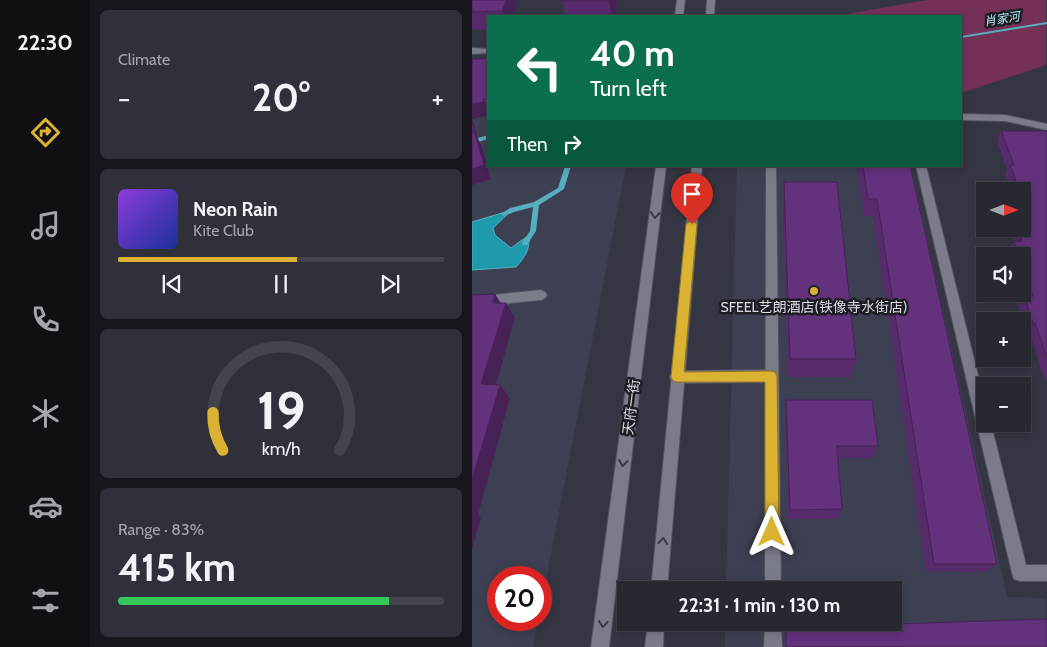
<!DOCTYPE html>
<meta charset="utf-8">
<style>
body{margin:0;font-family:Cabin,"Noto Sans SC",sans-serif;background:#30303a;color:#f1f3f6;height:100vh;display:flex;flex-direction:column;font-size:19px;white-space:nowrap}
*{box-sizing:border-box;margin:0}
p{font-size:16px;color:#a5a6ac}
.icon{flex:none;width:28px;height:28px;fill:none;stroke:currentColor;stroke-width:2;stroke-linecap:round;stroke-linejoin:round}
.map{position:relative;flex:1;overflow:hidden}
.panel{display:flex;flex-direction:column;gap:10px;padding:10px;background:#16161c;width:382px}
.panel>*{flex:none}
.top-card{position:absolute;left:15px;top:15px;width:475px;height:152px;border-radius:0px;box-shadow:0 2px 8px #0003,0 0 0 1px #44444d;background:#0b6e4f;color:#fff;overflow:hidden}
.needle{width:32px;rotate:90deg}
.tools{position:absolute;left:504px;top:182px;display:grid;gap:10px}
.tools a{display:grid;place-items:center;width:55px;height:55px;border-radius:0px;background:#282832;box-shadow:0 2px 8px #0003,0 0 0 1px #44444d;font-size:25px}
.speed{position:absolute;left:15px;top:566px;display:flex;gap:10px;font-size:25px;font-weight:700;text-align:center}
.speed>*{display:grid;place-content:center;width:65px;height:65px;border-radius:50%;background:#282832;box-shadow:0 2px 8px #0003,0 0 0 1px #44444d;line-height:1}
.speed .limit{border:8px solid #d22;background:#fff;color:#111}
.pin{position:absolute;display:grid;place-items:center;width:42px;height:42px;color:#fff;margin:-51px -21px;border-radius:50% 50% 50% 0;rotate:-45deg;box-shadow:0 0 5px #0007}
.pin .icon{rotate:45deg}
.me{position:absolute;width:55px;margin:-28px;rotate:0deg;stroke-linejoin:round;filter:drop-shadow(0 0 4px #0008)}
.turn{display:flex;align-items:center;gap:18px;height:105px;padding:0 20px;font-size:22px}
.turn .icon{width:65px;height:65px;stroke-width:2.5}
.turn b{display:block;font-size:35px;line-height:42px}
.then{display:flex;align-items:center;height:48px;padding:0 20px;background:#0003;gap:10px;font-size:19px}
.big{font-size:38px;font-weight:700;line-height:1.1}
.panel .card{flex:1;display:flex;flex-direction:column;justify-content:center;gap:8px;min-width:0;padding:0 18px;border-radius:8px;background:#30303a}
.panel .dial{align-items:center;gap:0}
.dial svg{height:130px;overflow:visible;fill:none;stroke:#44444d;stroke-width:7;stroke-linecap:round;text-anchor:middle}
.dial text{fill:#f1f3f6;stroke:none}
.song{display:flex;align-items:center;gap:15px}
.cover{width:60px;height:60px;border-radius:8px;background:linear-gradient(135deg,hsl(270 70% 55%),hsl(230 70% 35%))}
.played{height:5px;border-radius:2px;background:linear-gradient(90deg,#dcb233 55%,#44444d 55%)}
.keys{display:flex;justify-content:space-around;direction:ltr}
.heat{display:flex;justify-content:space-between;align-items:center;font-size:28px;direction:ltr}
.charge{height:8px;border-radius:4px;background:linear-gradient(90deg,#34c759 83%,#44444d 0)}
.trip{position:absolute;left:145px;top:581px;width:285px;height:50px;border-radius:0px;background:#282832;box-shadow:0 2px 8px #0003,0 0 0 1px #44444d;font-weight:700;line-height:50px;text-align:center}
main{display:flex;flex:1;min-height:0}
.tabs{display:flex;flex-direction:column;width:90px;justify-content:space-around;align-items:center;background:#101014;color:#a5a6ac}
.tabs .icon{width:35px;height:35px}
.tabs .active{color:#dcb233}
.tabs b{font-size:22px;color:#f1f3f6}
.map>svg:first-child{display:block}
</style>
<main>
<nav class="tabs">
<b>22:30</b>
<svg class="icon active" aria-label="directions" viewBox="0 0 24 24"><path d="M12 3l9 9-9 9-9-9zM9 14v-3h6M13 9l2 2-2 2"/></svg>
<svg class="icon" aria-label="music" viewBox="0 0 24 24"><path d="M9 18V5l10-2v13"/><circle cx="6" cy="18" r="3"/><circle cx="16" cy="16" r="3"/></svg>
<svg class="icon" aria-label="phone" viewBox="0 0 24 24"><path d="M5 4h4l2 5-3 2q2 4 5 5l2-3 5 2v4C11 20 4 13 5 4z"/></svg>
<svg class="icon" aria-label="climate" viewBox="0 0 24 24"><path d="M12 3v18M4 7l16 10M4 17L20 7"/></svg>
<svg class="icon" aria-label="car" viewBox="0 0 24 24"><path d="M5 17H2v-5l4-1 3-4h7l3 4 3 1v5h-3M9 17h6M6 11h13"/><circle cx="7" cy="17" r="2"/><circle cx="17" cy="17" r="2"/></svg>
<svg class="icon" aria-label="filters" viewBox="0 0 24 24"><path d="M4 7h16M4 17h16"/><circle cx="9" cy="7" r="2"/><circle cx="15" cy="17" r="2"/></svg>
</nav>
<section class="panel">
<div class="card"><p>Climate</p>
<div class="heat"><a>−</a><b class="big">20°</b><a>+</a></div>
</div>
<div class="card">
<div class="song"><i class="cover"></i><div><b>Neon Rain</b><p>Kite Club</p></div></div>
<div class="played"></div>
<div class="keys"><svg class="icon" aria-label="previous" viewBox="0 0 24 24"><path d="M18 5L8 12l10 7zM5 5v14"/></svg><svg class="icon" aria-label="pause" viewBox="0 0 24 24"><path d="M8 5v14M16 5v14"/></svg><svg class="icon" aria-label="next" viewBox="0 0 24 24"><path d="M6 5l10 7-10 7zM19 5v14"/></svg></div>
</div>
<div class="card dial"><svg viewBox="0 0 100 80">
<path d="M14 69A42 42 0 1 1 86 69"/>
<path d="M14 69A42 42 0 0 1 8 46" stroke="#dcb233"/>
<text x="50" y="56" font-size="32" font-weight="700">19</text>
<text x="50" y="72" font-size="11">km/h</text>
</svg></div>
<div class="card"><p>Range · 83%</p><b class="big">415 km</b><div class="charge"></div></div>
</section>
<div class="map">
<svg width="575" height="647" viewBox="0 0 575 647">
<rect width="100%" height="100%" fill="#353643"/>
<path fill="#3d4052" d="M0,64H16V166H154L69,605V578H26V620H66L61,647H0Z
M265,166H439L535,597L574,598V647H253V623L421,622V590H254Z"/>
<path fill="#753058" d="M456,0H574V65L489,93V16H363Z"/>
<path fill="#1f9aad" stroke="#57aebe" d="M40,210L21,228L23,235L39,248L57,235C58,250 53,257 44,267L0,270V222Z"/>
<g fill="none" stroke-linecap="round" stroke-linejoin="round">
<path fill="#57aebe" fill-rule="evenodd" d="M575,22V24L489,38V36Z
M16,135V139L0,144V140Z
M93,166H99L92,189L67,205L64,231L55,245H51L50,243L58,231L61,207L42,212L32,216L29,214L38,208L62,202L86,188Z"/>
<g stroke="#51535d" stroke-width="2">
<path id="service" d="M294,166H304L309,590H293Z
M293,622H309L310,647H292Z"/>
</g>
<g stroke="#51535d" stroke-width="2">
<path id="pedestrian" d="M69,290L73,292L75,295L73,298L69,300L0,307V297Z"/>
</g>
<g stroke="#51535d" stroke-width="2">
<path id="minor" d="M0,48L16,49V53L0,54Z
M489,114L533,115L575,124V130L533,121L489,120Z
M444,166H454L512,399V424H519L554,565H575V581H548L542,579L540,573Z
M299,370L304,372L306,376L304,380L299,382L205,383L200,381L198,377L200,373L205,371Z"/>
</g>
<g stroke="#51535d" stroke-width="2">
<path id="secondary" d="M205,0H213L211,16H203Z
M235,0H243L242,16H234Z
M184,166H194L137,647H119Z
M220,166H230L195,590H179Z
M176,622H192L191,647H173Z"/>
</g>
<use href="#service" fill="#7a7c8a" fill-rule="evenodd"/>
<use href="#pedestrian" fill="#7a7c8a" fill-rule="evenodd"/>
<use href="#minor" fill="#7a7c8a" fill-rule="evenodd"/>
<use href="#secondary" fill="#7a7c8a" fill-rule="evenodd"/>
</g>
<path fill="#562a6b" d="M0,0H45L40,16H16V29H0Z
M146,0L143,16H94L90,1Z
M0,59H16V115L0,119L5,135H4L9,145L19,179L0,185Z
M529,131H575V380H573L557,332H555L546,305L552,296L550,290V256H538L537,251L542,241L538,229H550V191H539L533,175L535,170L525,141Z
M385,166H438L525,564L513,572L454,571L401,216H392Z
M312,182L384,359L379,377H316L311,204Z
M314,400L406,446L401,458H366L370,509L366,519H316L313,413Z
M313,622L394,625L575,647H313Z"/>
<path fill="#462257" d="M34,0H45L40,16H31L30,11Z
M137,0H146L143,16H140Z
M11,99L16,110V115L0,119L5,135L0,124V104Z
M2,131L9,145L19,179L0,185Z
M23,294L32,308L34,303L43,318L20,398L9,384L21,303Z
M28,385L38,398L6,515L9,517L0,549V480Z"/>
<path fill="#64317c" stroke="#462257" d="M0,0H34L30,11L0,12Z
M91,0H137L136,1H90Z
M0,59H16V98L11,99L12,102L0,104Z
M2,131L12,165L0,169V132Z
M529,131H575V358L563,323H561L552,296H561L550,266V256H547L542,241H550L546,229H550V205H553L550,197V191H548L538,165H542Z
M391,166H438L453,232L525,564H462L405,199H396Z
M312,182H365L384,359H318Z
M23,294L21,303H34L9,384L28,385L0,480V295Z
M314,400H400L406,446H365L370,509L318,510Z
M575,619V647H314V622H394V625Z"/>
<defs><path id="oneway-chevron" d="M-2-3.5L2.5 0L-2 3.5" fill="none" stroke-width="1.6" stroke-linecap="round" stroke-linejoin="round" transform="scale(1.25)"/></defs>
<g stroke="#393a43">
<use href="#oneway-chevron" transform="translate(183 215) rotate(97)"/>
<use href="#oneway-chevron" transform="translate(151 463) rotate(97)"/>
<use href="#oneway-chevron" transform="translate(191 541) rotate(-85)"/>
<use href="#oneway-chevron" transform="translate(131 624) rotate(97)"/>
</g>
<path fill="#dcb233" stroke="#8f7421" d="M220,220L225,224L212,372L299,371L303,372L305,376L307,532L305,537L300,539L295,537L293,532V382H205L201,381L199,377L214,224Z"/>
<circle fill="#dcb233" stroke="#1d1e24" stroke-width="2" cx="342" cy="291" r="5"/>
<g text-anchor="middle" stroke-width="5" stroke-linejoin="round" paint-order="stroke">
<g font-size="12" font-style="italic" fill="#aeebf7" stroke="#1d1e24">
<text transform="translate(530 19) rotate(-9)" y="4">肖家河</text>
</g>
<g font-size="14" fill="#dadce4" stroke="#1d1e24">
<text x="342" y="312">SFEEL艺朗酒店(铁像寺水街店)</text>
</g>
<g font-size="14" fill="#dadce4" stroke="#1d1e24">
<text transform="translate(159 407) rotate(-83)" y="5">天府一街</text>
</g>
</g>
</svg>
<div class="tools">
<a><svg class="needle" viewBox="-14 -14 28 28"><path d="M0-13l5 13h-10z" fill="#e53935"/><path d="M0 13l5-13h-10z" fill="#a5a6ac"/></svg></a>
<a><svg class="icon" aria-label="sound" viewBox="0 0 24 24"><path d="M4 9h4l5-4v14l-5-4H4zM17 9q2 3 0 6"/></svg></a>
<a>+</a>
<a>−</a>
</div>
<div class="speed"><div class="limit">20</div></div>
<div class="pin" style="left:220px;top:224px;background:#d93025"><svg class="icon" aria-label="arrive" viewBox="0 0 24 24"><path d="M6 21V4h12l-3 4 3 4H6"/></svg></div>
<svg class="me" style="left:300px;top:532px" viewBox="-20 -20 40 40"><path d="M0-17L14 15 0 8-14 15z" fill="#dcb233" stroke="#fff" stroke-width="4"/></svg>
<div class="trip">22:31 · 1 min · 130 m</div>
<div class="top-card">
<div class="turn"><svg class="icon" aria-label="left" viewBox="0 0 24 24"><path d="M17 20v-9H6M10 6l-5 5 5 5"/></svg><div><b>40 m</b>Turn left</div></div>
<div class="then">Then<svg class="icon" aria-label="right" viewBox="0 0 24 24"><path d="M7 20v-9h11M14 6l5 5-5 5"/></svg></div>
</div>
</div>
</main>
